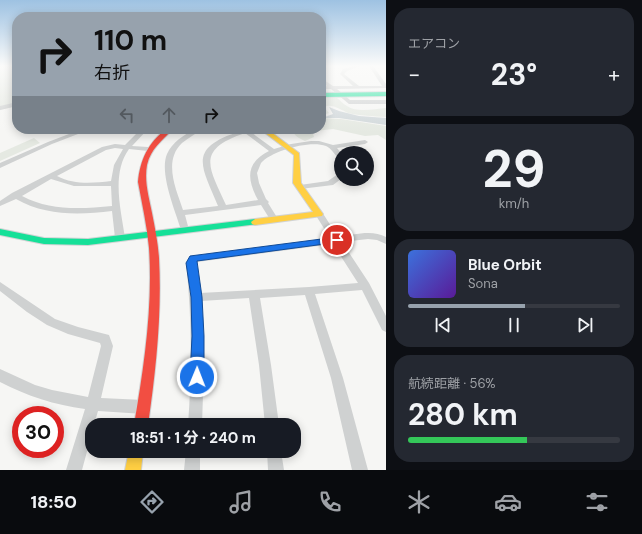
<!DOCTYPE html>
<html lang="ja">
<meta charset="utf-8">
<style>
body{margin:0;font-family:"DM Sans","Noto Sans JP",sans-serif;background:#242831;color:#f1f3f6;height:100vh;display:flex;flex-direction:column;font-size:15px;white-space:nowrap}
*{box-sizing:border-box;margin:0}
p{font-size:13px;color:#9ea1a6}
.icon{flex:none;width:22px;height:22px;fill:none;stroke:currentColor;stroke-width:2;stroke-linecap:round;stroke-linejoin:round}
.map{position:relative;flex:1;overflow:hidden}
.side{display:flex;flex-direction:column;gap:8px;padding:8px;background:#0d0f14;width:256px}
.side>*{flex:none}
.banner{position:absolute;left:12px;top:12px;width:314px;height:122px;border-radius:16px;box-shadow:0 2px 10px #0003;background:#97a2ad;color:#111;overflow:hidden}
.buttons{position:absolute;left:334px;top:146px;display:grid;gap:8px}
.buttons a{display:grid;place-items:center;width:40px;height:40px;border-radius:50%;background:#171b24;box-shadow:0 2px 10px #0003;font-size:20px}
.speed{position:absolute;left:12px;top:406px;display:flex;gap:8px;font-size:20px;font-weight:700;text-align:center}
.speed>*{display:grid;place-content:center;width:52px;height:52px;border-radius:50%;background:#171b24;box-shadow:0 2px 10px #0003;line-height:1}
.speed .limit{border:6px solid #d22;background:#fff;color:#111}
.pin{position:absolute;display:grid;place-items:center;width:34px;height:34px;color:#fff;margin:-17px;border:2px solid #fff;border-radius:50%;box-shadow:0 1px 4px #0007}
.me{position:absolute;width:44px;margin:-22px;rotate:1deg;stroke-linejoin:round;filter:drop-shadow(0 0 3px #0008)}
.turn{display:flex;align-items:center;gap:14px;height:84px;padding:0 16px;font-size:18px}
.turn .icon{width:52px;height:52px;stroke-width:2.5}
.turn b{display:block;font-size:28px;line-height:34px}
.lanes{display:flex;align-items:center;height:38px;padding:0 16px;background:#0003;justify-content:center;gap:20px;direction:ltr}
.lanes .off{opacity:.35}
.big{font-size:30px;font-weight:700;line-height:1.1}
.side .card{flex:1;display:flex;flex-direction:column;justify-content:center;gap:6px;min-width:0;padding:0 14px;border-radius:16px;background:#242831}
.side .dial{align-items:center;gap:0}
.dial b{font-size:52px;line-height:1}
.song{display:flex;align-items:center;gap:12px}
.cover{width:48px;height:48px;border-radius:6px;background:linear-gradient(135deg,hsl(220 70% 55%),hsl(270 70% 35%))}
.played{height:4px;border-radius:2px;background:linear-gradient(90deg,#97a2ad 55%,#363941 55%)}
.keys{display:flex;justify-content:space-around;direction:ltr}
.heat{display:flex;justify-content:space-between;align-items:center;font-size:22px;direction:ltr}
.charge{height:6px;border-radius:3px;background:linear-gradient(90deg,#34c759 56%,#363941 0)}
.trip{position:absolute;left:85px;top:418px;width:216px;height:40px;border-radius:16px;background:#171b24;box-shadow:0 2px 10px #0003;font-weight:700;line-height:40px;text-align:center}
.tabs{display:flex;height:64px;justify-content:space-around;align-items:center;background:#090b0e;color:#9ea1a6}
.tabs .icon{width:28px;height:28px}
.tabs .on{color:#97a2ad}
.tabs b{font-size:18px;color:#f1f3f6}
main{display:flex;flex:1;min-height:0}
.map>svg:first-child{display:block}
</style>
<main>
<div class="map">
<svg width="386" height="470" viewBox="0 0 386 470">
<rect width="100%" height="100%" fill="#f6f6f4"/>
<path fill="#e5e9e2" d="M0,66H17V70L15,71H17V106L0,110Z
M321,98H337C340,100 343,104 347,106C357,113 374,109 386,108V117C374,116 360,116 348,113C341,110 332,103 324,107L329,113L321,116Z
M321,118L341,119L386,126V140L378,135L365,136L333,129L316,131L313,134L314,137L305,141C299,138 293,136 293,129H321Z
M34,138L40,143L0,161V153Z"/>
<path fill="#d0d7da" d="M329,107L339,111L359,116L386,118V125L339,118H322L333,114Z"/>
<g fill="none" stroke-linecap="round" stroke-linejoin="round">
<g stroke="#d1d3d4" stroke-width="2">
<path id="fast" d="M386,92V96L321,97V93Z
M255,219L258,220L259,222L258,224L88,245L44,244L0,235V229L44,238L88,239Z"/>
</g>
<g stroke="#d1d3d4" stroke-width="2">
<path id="slow" d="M260,129H267L299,153L301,183L323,214L322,216L255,225L252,224L251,222L255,219L313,212L293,183L294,155Z
M129,451H143L141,470H125Z"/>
</g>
<g stroke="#d1d3d4" stroke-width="2">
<path id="jam" d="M166,129H173C162,141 151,148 147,165C144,182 149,197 152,213C155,228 158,243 159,258C162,314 156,370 148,425H134C144,367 153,307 149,248C147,226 142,204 138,182C140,160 148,143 166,129Z"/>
</g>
<path fill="#cfd1d1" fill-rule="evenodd" d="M354,66H360L347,71L344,74L359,86H382L369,66H373L386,84V88L337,89L350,100H386V104H349L331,89H321V87L327,86L321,81V78L333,86H353L340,74L343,69Z
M17,102V106L0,110V106Z
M82,129H91L52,144L0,168V163L48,142Z
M141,129H148L132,146L148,147L151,149L148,151L129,149C111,174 121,210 125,238L123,240H117L115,238L112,211C79,215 46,216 16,199L0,206V201L12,193L102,147L115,144L125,145ZM115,148L123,149L114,165L111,181C93,183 74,185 57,176L106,150ZM51,179L74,186H111L112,206C81,209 50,211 22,196Z
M195,129H202C196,134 188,138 182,143C163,161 176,189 183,210L218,206C201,165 187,148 241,131L240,129L248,130L274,149L291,144L311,141H319L333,145L365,140L368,142L365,144L337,148L341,153V160L339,159C335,155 331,148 326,146C309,140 272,151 261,163L257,173L259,183L266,199L269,202L268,203L278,219L277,221H271L261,205L185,215L189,230L185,233L181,230C175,210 159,173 167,154C172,142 184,135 195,129ZM245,133L269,151C245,163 247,180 258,200L226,205C209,167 195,150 245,133Z
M338,174H341V179L333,185L300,189L296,187L300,185L328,181Z
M319,211L322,212L338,237C353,235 372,229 386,237V244L377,240L368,239L342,242L369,283L386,316V332L382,330L362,290L315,294L343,378L368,470H352L331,378L305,295L260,298L271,365L279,425H265L259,365L249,298L201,301L204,364L202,425H188C192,371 192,317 186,263C188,259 190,257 194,256L330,238L315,214ZM333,244L358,283L309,287L200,293L196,263L197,262Z
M0,282L55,319L78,327L109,335L113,346L101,398L144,400L149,402L151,407L149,412L144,414L98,411L94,425H92V433L82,470H66L85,409C55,405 27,396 0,382V369L35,385L52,390L88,397L101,346L100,343L68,334L47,325L27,312L0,291Z
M186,451H200V470H184Z
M267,451H281L284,470H268Z"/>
<use href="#fast" fill="#16e098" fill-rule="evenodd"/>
<use href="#slow" fill="#ffcf43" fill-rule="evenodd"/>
<use href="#jam" fill="#f24e42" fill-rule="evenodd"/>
</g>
<linearGradient id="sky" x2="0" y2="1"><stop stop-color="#9ec2e2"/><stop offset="0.5" stop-color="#fbfbfa"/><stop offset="1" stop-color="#fbfbfa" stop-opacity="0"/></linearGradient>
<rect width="386" height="132" fill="url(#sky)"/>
<path fill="#1a73e8" stroke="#114b97" d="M337,237L340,238L341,240L340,242L197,261L202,297L204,336V377L202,382L197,383L192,382L190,377L192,336L191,297L186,263L190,256Z"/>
</svg>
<div class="buttons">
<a><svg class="icon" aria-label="search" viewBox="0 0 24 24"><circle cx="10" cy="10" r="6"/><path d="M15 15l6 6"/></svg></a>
</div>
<div class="speed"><div class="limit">30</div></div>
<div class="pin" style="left:337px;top:240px;background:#d93025"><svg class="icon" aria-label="arrive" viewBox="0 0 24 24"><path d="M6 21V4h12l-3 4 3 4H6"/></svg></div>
<svg class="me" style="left:197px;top:377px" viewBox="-20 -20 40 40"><circle r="17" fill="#1a73e8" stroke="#fff" stroke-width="3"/><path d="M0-11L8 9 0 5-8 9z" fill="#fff"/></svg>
<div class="trip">18:51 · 1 分 · 240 m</div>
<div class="banner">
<div class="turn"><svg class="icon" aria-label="right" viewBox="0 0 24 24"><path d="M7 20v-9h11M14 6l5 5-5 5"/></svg><div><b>110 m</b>右折</div></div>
<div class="lanes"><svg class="icon off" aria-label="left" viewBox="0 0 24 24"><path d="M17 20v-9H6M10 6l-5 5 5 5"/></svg><svg class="icon off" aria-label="ahead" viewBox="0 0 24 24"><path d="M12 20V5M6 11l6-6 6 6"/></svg><svg class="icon" aria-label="right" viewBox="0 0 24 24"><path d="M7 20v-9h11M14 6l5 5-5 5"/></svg></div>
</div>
</div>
<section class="side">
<div class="card"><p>エアコン</p>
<div class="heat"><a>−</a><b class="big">23°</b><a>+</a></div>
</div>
<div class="card dial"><b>29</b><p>km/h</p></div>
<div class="card">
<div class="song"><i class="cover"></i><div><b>Blue Orbit</b><p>Sona</p></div></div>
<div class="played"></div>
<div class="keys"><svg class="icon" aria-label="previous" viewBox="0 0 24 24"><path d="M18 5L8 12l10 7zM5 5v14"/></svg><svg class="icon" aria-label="pause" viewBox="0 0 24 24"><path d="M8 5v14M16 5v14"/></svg><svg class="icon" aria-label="next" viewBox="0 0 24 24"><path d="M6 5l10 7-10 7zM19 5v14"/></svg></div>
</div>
<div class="card"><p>航続距離 · 56%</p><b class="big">280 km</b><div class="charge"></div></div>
</section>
</main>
<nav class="tabs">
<b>18:50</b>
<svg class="icon on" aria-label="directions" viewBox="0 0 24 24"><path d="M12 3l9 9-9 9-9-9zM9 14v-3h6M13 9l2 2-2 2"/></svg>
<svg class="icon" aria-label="music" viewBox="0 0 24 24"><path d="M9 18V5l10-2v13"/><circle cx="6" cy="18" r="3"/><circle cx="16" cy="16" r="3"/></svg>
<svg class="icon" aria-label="phone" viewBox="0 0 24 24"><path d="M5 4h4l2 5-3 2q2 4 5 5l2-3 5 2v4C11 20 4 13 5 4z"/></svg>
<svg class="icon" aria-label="climate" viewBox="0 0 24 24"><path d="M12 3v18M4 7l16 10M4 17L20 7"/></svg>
<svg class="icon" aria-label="car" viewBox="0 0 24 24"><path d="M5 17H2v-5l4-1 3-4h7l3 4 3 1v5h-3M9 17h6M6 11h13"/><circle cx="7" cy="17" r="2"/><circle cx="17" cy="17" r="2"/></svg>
<svg class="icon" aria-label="filters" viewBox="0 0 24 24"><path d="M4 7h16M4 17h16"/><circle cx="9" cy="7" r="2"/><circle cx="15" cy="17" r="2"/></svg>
</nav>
